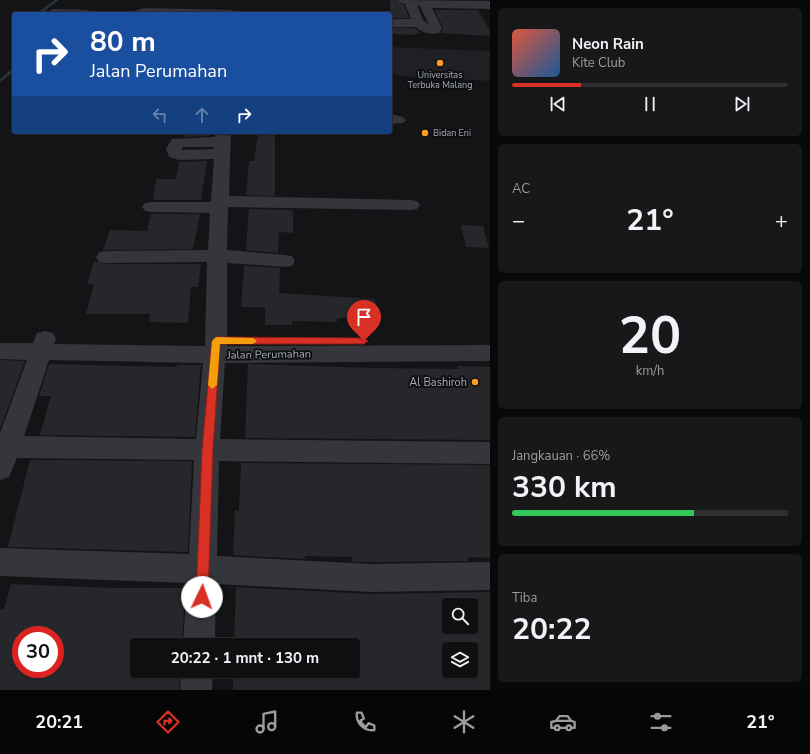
<!DOCTYPE html>
<html lang="id">
<meta charset="utf-8">
<style>
body{margin:0;font-family:"Nunito Sans",sans-serif;background:#171819;color:#f1f3f6;height:100vh;display:flex;flex-direction:column;font-size:15px;white-space:nowrap}
*{box-sizing:border-box;margin:0}
p{font-size:13px;color:#9b9c9f}
.icon{flex:none;width:22px;height:22px;fill:none;stroke:currentColor;stroke-width:2;stroke-linecap:round;stroke-linejoin:round}
.map{position:relative;flex:1;overflow:hidden}
.side{display:flex;flex-direction:column;gap:8px;padding:8px;background:#080809;width:320px}
.side>*{flex:none}
.banner{position:absolute;left:12px;top:12px;width:380px;height:122px;border-radius:4px;box-shadow:0 1px 3px #0004,0 0 0 1px #2e2f30;background:#1a4fa0;color:#fff;overflow:hidden}
.buttons{position:absolute;left:442px;top:598px;display:grid;gap:8px}
.buttons a{display:grid;place-items:center;width:36px;height:36px;border-radius:4px;background:#0e0f10;box-shadow:0 1px 3px #0004,0 0 0 1px #2e2f30;font-size:20px}
.speed{position:absolute;left:12px;top:626px;display:flex;gap:8px;font-size:20px;font-weight:700;text-align:center}
.speed>*{display:grid;place-content:center;width:52px;height:52px;border-radius:50%;background:#0e0f10;box-shadow:0 1px 3px #0004,0 0 0 1px #2e2f30;line-height:1}
.speed .limit{border:6px solid #d22;background:#fff;color:#111}
.pin{position:absolute;display:grid;place-items:center;width:34px;height:34px;color:#fff;margin:-41px -17px;border-radius:50% 50% 50% 0;rotate:-45deg;box-shadow:0 0 4px #0007}
.pin .icon{rotate:45deg}
.me{position:absolute;width:44px;margin:-22px;rotate:3deg;stroke-linejoin:round;filter:drop-shadow(0 0 3px #0008)}
.turn{display:flex;align-items:center;gap:14px;height:84px;padding:0 12px;font-size:18px}
.turn .icon{width:52px;height:52px;stroke-width:2.5}
.turn b{display:block;font-size:28px;line-height:34px}
.lanes{display:flex;align-items:center;height:38px;padding:0 12px;background:#0003;justify-content:center;gap:20px;direction:ltr}
.lanes .off{opacity:.35}
.big{font-size:30px;font-weight:700;line-height:1.1}
.side .card{flex:1;display:flex;flex-direction:column;justify-content:center;gap:6px;min-width:0;padding:0 14px;border-radius:6px;background:#171819}
.side .dial{align-items:center;gap:0}
.dial b{font-size:52px;line-height:1}
.song{display:flex;align-items:center;gap:12px}
.cover{width:48px;height:48px;border-radius:6px;background:linear-gradient(135deg,hsl(10 70% 55%),hsl(210 70% 35%))}
.played{height:4px;border-radius:2px;background:linear-gradient(90deg,#d93025 25%,#2e2f30 25%)}
.keys{display:flex;justify-content:space-around;direction:ltr}
.heat{display:flex;justify-content:space-between;align-items:center;font-size:22px;direction:ltr}
.charge{height:6px;border-radius:3px;background:linear-gradient(90deg,#34c759 66%,#2e2f30 0)}
.trip{position:absolute;left:130px;top:638px;width:230px;height:40px;border-radius:4px;background:#0e0f10;box-shadow:0 1px 3px #0004,0 0 0 1px #2e2f30;font-weight:700;line-height:40px;text-align:center}
.tabs{display:flex;height:64px;justify-content:space-around;align-items:center;background:#060606;color:#9b9c9f}
.tabs .icon{width:28px;height:28px}
.tabs .on{color:#d93025}
.tabs b{font-size:18px;color:#f1f3f6}
main{display:flex;flex:1;min-height:0}
.map>svg:first-child{display:block}
</style>
<main>
<div class="map">
<svg width="490" height="690" viewBox="0 0 490 690">
<rect width="100%" height="100%" fill="#131416"/>
<path fill="#1f2023" d="M390,47L490,51V81L390,75Z"/>
<g fill="none" stroke-linecap="round" stroke-linejoin="round">
<path fill="#29343a" fill-rule="evenodd" d="M55,0H59L40,14H36Z
M13,31H14V34L12,33Z
M12,69H14V72L0,82V79Z"/>
</g>
<path fill="#26272a" fill-rule="evenodd" d="M390,0H396L404,5L409,18H390Z
M434,10H478L490,31V36L441,33L443,27Z
M390,28H415L421,33H416L417,35L390,34Z
M185,132H210V136L185,137Z
M258,132H275V196L246,195L249,161H254Z
M207,161L201,200H154L155,197H153L156,179H176L179,162Z
M249,209L293,210V233L279,232L278,253L246,250Z
M151,214H200L193,249L103,250L110,230L147,231Z
M461,225L483,226L489,248L466,247Z
M94,261L106,264H201L198,287H191L188,323L149,322L150,314H86L94,284H87Z
M244,266L280,268L279,293L375,299L378,319L337,318V322L292,321V325H265V307H241Z
M0,360L25,361L0,429Z
M49,364L177,367V365H201L195,437L40,435L51,396H39Z
M248,364L373,368L458,369L457,366L490,367V440L245,438Z
M30,460L192,461L188,552L8,547Z
M241,463L490,465V558L468,557V561L371,562H352V557L305,556V559L233,555L235,510L239,511Z
M11,584L112,588H185L182,645H137V671H180L179,690H0V609H4ZM21,635H55V669H21Z
M236,587L371,594L490,592V690H233V671H353V645H234ZM449,605H471V627H449ZM449,649H471V671H449Z"/>
<g fill="none" stroke-linecap="round" stroke-linejoin="round">
<path fill="#34363b" fill-rule="evenodd" d="M397,0L490,1V9L432,8L442,28L439,33C430,35 422,33 416,27H390V19H411L405,4L399,2ZM417,5L420,6L429,25L423,20Z
M144,8L232,10L238,14H132L134,11Z
M54,9L88,10L94,14H49L50,10Z
M390,114L403,117L406,120L403,123L390,124Z
M215,132H231L229,196L411,200L417,201L420,205L417,209L411,210L228,207L227,250L285,255L292,256L295,261L292,266L285,267L227,263V346L490,345V361L225,363L220,439L490,442V464L219,461L217,556L371,564L490,562V590L371,592L216,584L215,645H183L187,583L0,576V548L189,554L194,460L17,458L9,477L0,480V433L27,360L0,359V343H33L37,333L45,331L53,333L56,339L54,344L205,346L207,262L106,263L99,262L96,257L99,252L106,251L208,250L210,213L151,212L145,211L142,207L145,203L151,202H211L214,159L179,160L169,157L166,149L172,139L215,137ZM183,147H214V149L182,150ZM49,360L203,363L196,439L24,436Z
M181,671H213L212,690H180Z"/>
</g>
<path fill="#d93025" stroke="#8d1f18" d="M216,337L364,338L368,341L364,344H220L213,450L208,597L206,601L202,603L197,601L196,597L202,450L212,341Z"/>
<path fill="#f59e0b" d="M216,337L253,338L257,341L253,344H220L217,385L212,389L208,385L212,341Z"/>
<g fill="#ff9c22" stroke="#0f0f10" stroke-width="1.5">
<circle cx="440" cy="63" r="4"/>
<circle cx="425" cy="133" r="4"/>
<circle cx="475" cy="382" r="4"/>
</g>
<g text-anchor="middle" stroke-width="4" stroke-linejoin="round" paint-order="stroke">
<g font-size="9" fill="#a4acb7" stroke="#0f0f10">
<text x="440" y="78">Universitas<tspan x="440" dy="10">Terbuka Malang</tspan></text>
<text x="433" y="136" text-anchor="start">Bidan Eni</text>
</g>
<g font-size="11" fill="#a4acb7" stroke="#0f0f10">
<text transform="translate(269 354) rotate(-1)" y="4">Jalan Perumahan</text>
</g>
<g font-size="11" fill="#a4acb7" stroke="#0f0f10" text-anchor="end">
<text x="467" y="386">Al Bashiroh</text>
</g>
</g>
</svg>
<div class="buttons">
<a><svg class="icon" aria-label="search" viewBox="0 0 24 24"><circle cx="10" cy="10" r="6"/><path d="M15 15l6 6"/></svg></a>
<a><svg class="icon" aria-label="layers" viewBox="0 0 24 24"><path d="M12 4l9 5-9 5-9-5zM3 14l9 5 9-5"/></svg></a>
</div>
<div class="speed"><div class="limit">30</div></div>
<div class="pin" style="left:364px;top:341px;background:#d93025"><svg class="icon" aria-label="arrive" viewBox="0 0 24 24"><path d="M6 21V4h12l-3 4 3 4H6"/></svg></div>
<svg class="me" style="left:202px;top:597px" viewBox="-20 -20 40 40"><circle r="19" fill="#fff"/><path d="M0-13L10 11 0 6-10 11z" fill="#d93025"/></svg>
<div class="trip">20:22 · 1 mnt · 130 m</div>
<div class="banner">
<div class="turn"><svg class="icon" aria-label="right" viewBox="0 0 24 24"><path d="M7 20v-9h11M14 6l5 5-5 5"/></svg><div><b>80 m</b>Jalan Perumahan</div></div>
<div class="lanes"><svg class="icon off" aria-label="left" viewBox="0 0 24 24"><path d="M17 20v-9H6M10 6l-5 5 5 5"/></svg><svg class="icon off" aria-label="ahead" viewBox="0 0 24 24"><path d="M12 20V5M6 11l6-6 6 6"/></svg><svg class="icon" aria-label="right" viewBox="0 0 24 24"><path d="M7 20v-9h11M14 6l5 5-5 5"/></svg></div>
</div>
</div>
<section class="side">
<div class="card">
<div class="song"><i class="cover"></i><div><b>Neon Rain</b><p>Kite Club</p></div></div>
<div class="played"></div>
<div class="keys"><svg class="icon" aria-label="previous" viewBox="0 0 24 24"><path d="M18 5L8 12l10 7zM5 5v14"/></svg><svg class="icon" aria-label="pause" viewBox="0 0 24 24"><path d="M8 5v14M16 5v14"/></svg><svg class="icon" aria-label="next" viewBox="0 0 24 24"><path d="M6 5l10 7-10 7zM19 5v14"/></svg></div>
</div>
<div class="card"><p>AC</p>
<div class="heat"><a>−</a><b class="big">21°</b><a>+</a></div>
</div>
<div class="card dial"><b>20</b><p>km/h</p></div>
<div class="card"><p>Jangkauan · 66%</p><b class="big">330 km</b><div class="charge"></div></div>
<div class="card"><p>Tiba</p><b class="big">20:22</b></div>
</section>
</main>
<nav class="tabs">
<b>20:21</b>
<svg class="icon on" aria-label="directions" viewBox="0 0 24 24"><path d="M12 3l9 9-9 9-9-9zM9 14v-3h6M13 9l2 2-2 2"/></svg>
<svg class="icon" aria-label="music" viewBox="0 0 24 24"><path d="M9 18V5l10-2v13"/><circle cx="6" cy="18" r="3"/><circle cx="16" cy="16" r="3"/></svg>
<svg class="icon" aria-label="phone" viewBox="0 0 24 24"><path d="M5 4h4l2 5-3 2q2 4 5 5l2-3 5 2v4C11 20 4 13 5 4z"/></svg>
<svg class="icon" aria-label="climate" viewBox="0 0 24 24"><path d="M12 3v18M4 7l16 10M4 17L20 7"/></svg>
<svg class="icon" aria-label="car" viewBox="0 0 24 24"><path d="M5 17H2v-5l4-1 3-4h7l3 4 3 1v5h-3M9 17h6M6 11h13"/><circle cx="7" cy="17" r="2"/><circle cx="17" cy="17" r="2"/></svg>
<svg class="icon" aria-label="filters" viewBox="0 0 24 24"><path d="M4 7h16M4 17h16"/><circle cx="9" cy="7" r="2"/><circle cx="15" cy="17" r="2"/></svg>
<b>21°</b>
</nav>
